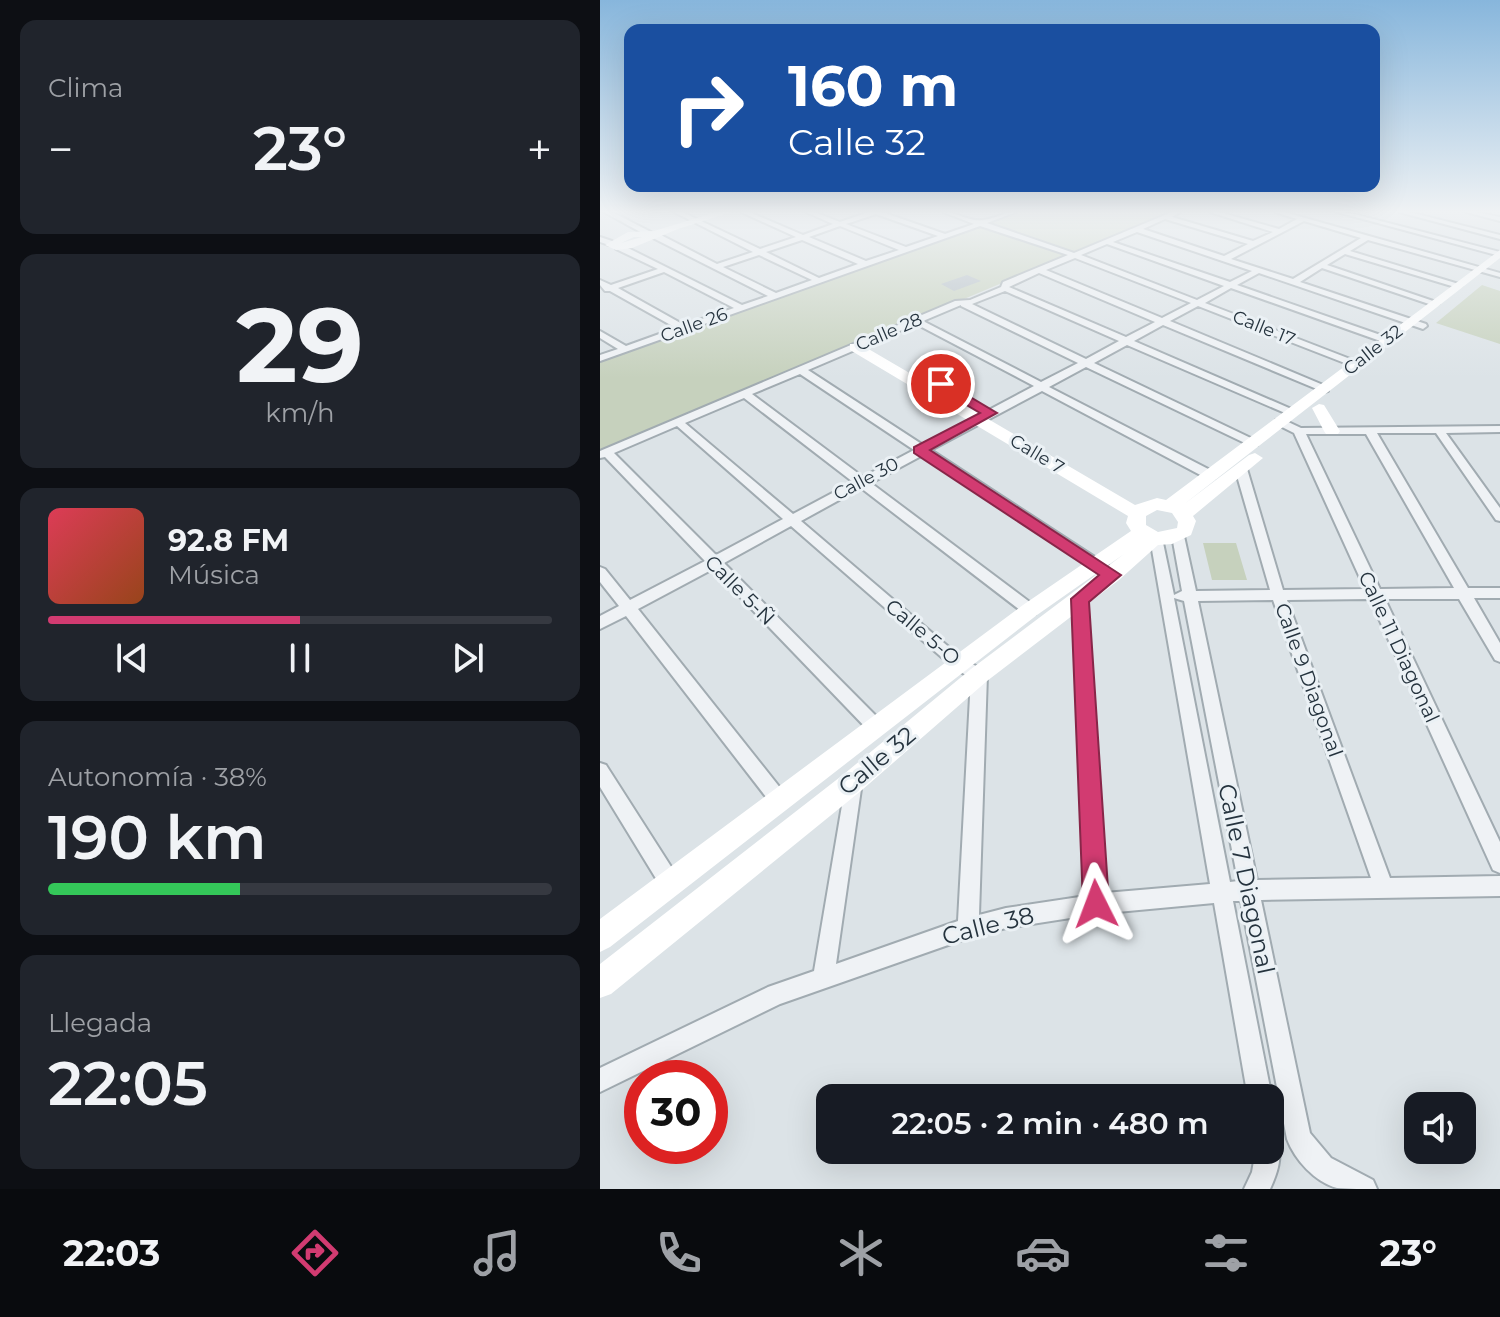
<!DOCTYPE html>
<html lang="es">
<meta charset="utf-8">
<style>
body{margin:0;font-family:Montserrat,sans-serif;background:#20242c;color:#f1f3f6;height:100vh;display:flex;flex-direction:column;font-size:30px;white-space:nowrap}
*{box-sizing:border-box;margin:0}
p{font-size:26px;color:#9ea1a6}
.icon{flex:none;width:44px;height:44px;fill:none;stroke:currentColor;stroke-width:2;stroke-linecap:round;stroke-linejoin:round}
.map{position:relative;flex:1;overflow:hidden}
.panel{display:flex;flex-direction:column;gap:20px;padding:20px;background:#0d0f14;width:600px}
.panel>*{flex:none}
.top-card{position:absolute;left:24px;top:24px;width:756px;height:168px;border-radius:16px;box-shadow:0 8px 32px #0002;background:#1a4fa0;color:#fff;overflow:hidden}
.tools{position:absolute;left:804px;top:1092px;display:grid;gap:16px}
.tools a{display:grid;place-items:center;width:72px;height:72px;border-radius:16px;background:#171b24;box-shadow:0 8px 32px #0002;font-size:40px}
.speed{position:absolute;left:24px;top:1060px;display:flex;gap:16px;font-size:40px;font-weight:700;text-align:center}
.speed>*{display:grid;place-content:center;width:104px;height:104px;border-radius:50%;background:#171b24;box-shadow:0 8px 32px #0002;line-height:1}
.speed .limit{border:12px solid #d22;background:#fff;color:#111}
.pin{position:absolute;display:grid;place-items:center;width:68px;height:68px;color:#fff;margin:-34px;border:4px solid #fff;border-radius:50%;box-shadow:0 2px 8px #0007}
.me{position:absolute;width:88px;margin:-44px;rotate:357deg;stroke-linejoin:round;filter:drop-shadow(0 0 6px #0008)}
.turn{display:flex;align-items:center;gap:28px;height:168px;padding:0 32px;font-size:36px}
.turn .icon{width:104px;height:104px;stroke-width:2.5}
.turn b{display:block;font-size:56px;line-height:68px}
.big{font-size:60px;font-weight:600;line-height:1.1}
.panel .tile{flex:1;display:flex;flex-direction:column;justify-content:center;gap:12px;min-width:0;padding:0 28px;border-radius:16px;background:#20242c}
.panel .dial{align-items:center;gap:0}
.dial b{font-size:104px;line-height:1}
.song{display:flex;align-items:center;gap:24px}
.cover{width:96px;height:96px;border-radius:12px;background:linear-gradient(135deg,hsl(350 70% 55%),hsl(20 70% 35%))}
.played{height:8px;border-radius:4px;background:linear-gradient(90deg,#d23b71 50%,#363941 50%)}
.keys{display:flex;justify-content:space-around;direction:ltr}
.heat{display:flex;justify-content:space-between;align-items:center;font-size:44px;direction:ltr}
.charge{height:12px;border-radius:6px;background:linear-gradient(90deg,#34c759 38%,#363941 0)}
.trip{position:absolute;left:216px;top:1084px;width:468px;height:80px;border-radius:16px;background:#171b24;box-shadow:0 8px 32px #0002;font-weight:600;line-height:80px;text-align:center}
.dock{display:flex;height:128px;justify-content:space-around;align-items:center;background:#090b0e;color:#9ea1a6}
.dock .icon{width:56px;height:56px}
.dock .active{color:#d23b71}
.dock b{font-size:36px;color:#f1f3f6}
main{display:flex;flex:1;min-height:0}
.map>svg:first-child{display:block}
</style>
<main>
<section class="panel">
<div class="tile"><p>Clima</p>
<div class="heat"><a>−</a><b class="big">23°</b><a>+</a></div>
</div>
<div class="tile dial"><b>29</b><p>km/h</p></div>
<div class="tile">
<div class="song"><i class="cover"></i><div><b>92.8 FM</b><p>Música</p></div></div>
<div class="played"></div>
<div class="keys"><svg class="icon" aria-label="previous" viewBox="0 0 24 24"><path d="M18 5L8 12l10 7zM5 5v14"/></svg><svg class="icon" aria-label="pause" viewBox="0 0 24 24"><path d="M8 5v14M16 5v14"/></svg><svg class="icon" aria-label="next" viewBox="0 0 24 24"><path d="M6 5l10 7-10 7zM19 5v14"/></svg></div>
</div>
<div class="tile"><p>Autonomía · 38%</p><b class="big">190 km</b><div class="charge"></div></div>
<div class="tile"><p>Llegada</p><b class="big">22:05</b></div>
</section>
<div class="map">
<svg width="900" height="1189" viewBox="0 0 900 1189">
<rect width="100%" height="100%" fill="#dce3e7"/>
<path fill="#c6d1bd" d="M417,212H571L0,452V358Z
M882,285L900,291V344L836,323Z
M603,543H636L647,580H612Z"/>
<path fill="#b3bdc4" d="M367,275L381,281L354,291L341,284Z"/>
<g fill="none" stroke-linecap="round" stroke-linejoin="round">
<g stroke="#a1abb1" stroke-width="4">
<path id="street" d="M4,212H12L51,232L44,234Z
M74,212H82L160,249L196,237L141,212H149L203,235L233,224L206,212H214L240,222L269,212H282L345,234L374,224L343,212C356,212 370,222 383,220C395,219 404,212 416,212L387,223L474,253L572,212H580L572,217L653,241L673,232L610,212H619L679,229L697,219L675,212H684L900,273V277L768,240L750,251L862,285L855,287L745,254L727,265L839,303L832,305L722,268L700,282L826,324L827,326L823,329L659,273L637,285L789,338L791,340L786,343L631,288L605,303L758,362V366L755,367L598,306L570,321L728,387V391L724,392L563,325L534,341L696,411L697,413L692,416L527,345L494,363L657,441V445H649L486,367L449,387L614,472V478H606L442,391L331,450L510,567L512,570L510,573H500L323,455L271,483L435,606L437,610L435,614H425L261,488L201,521L364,660L384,670L387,675L379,915L406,908L486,896L473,599L480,594L487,599L505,893L610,884L550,538L551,535H561L562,538L574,595L582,591L572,536L578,532L584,536L596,591L670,590L635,469L641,465L647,469L683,590L765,589L694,433L676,424V420H684L701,428L900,426V432L846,433L900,508V521L896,520L836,433H777L868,588H900V598H874L900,643V662L895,660L859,599H785L900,842V873L893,870L770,599L687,600L790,878L900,876V896L661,900L710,1133L731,1158L773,1180L777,1189C765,1189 748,1189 737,1188C715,1182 695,1160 687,1139L641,901H633L672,1098L670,1102V1098H648L614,903L496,914L406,928L368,938L180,1004L0,1092V1068L168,987L214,971L247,776L253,774L259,776L262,782L236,964L358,921L371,678L354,668L191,526L124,563L282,722L284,727L282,732L276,734L270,732L113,569L38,609L185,794L188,800L185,806L179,808L173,806L26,616L0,629V616L19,606L0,582V567L5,569L30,600L105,561L5,457L0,458V451L355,301L370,300L401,287L403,282L468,255L380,226L0,361V355L18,349L0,338V331L26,346L76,328L10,291H5L0,285V280L11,285L58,269L16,249V245H22L142,305L168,296L51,237V233H57L117,264L153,252ZM276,214L338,236L306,247L246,224ZM565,219L648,244L624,256L543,229ZM704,221L761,238L693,279L631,259ZM240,226L299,250L266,261L209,237ZM537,232L652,271L630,282L513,242ZM202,240L258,264L219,278L166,252ZM507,244L624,286L597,300L481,255ZM159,255L212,280L176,293L123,267ZM475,258L591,303L562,318L446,270ZM64,272L134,308L84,325L18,288ZM439,273L555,322L526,337L409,287ZM405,291L519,341L486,359L372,304ZM361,305V306L478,363L441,382L323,321ZM316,324L434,386L323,445L208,370ZM200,374L314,450L263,477L152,394ZM144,398L253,482L193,514L85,423ZM77,426L183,519L116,555L14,453ZM706,434H766L854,588L780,589ZM574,598L584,601L638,881L630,882ZM673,600L771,878L657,880L598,601Z
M737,212H746L900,252V256Z
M799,212H809L900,235V239Z
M866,212H876L900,217V221Z
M0,237L12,241L13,243L9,245L0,242Z
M0,763L6,765L77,876L80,883L77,890L70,893L63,890L0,787Z
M670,1139L677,1141C683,1157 677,1174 670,1189H644L652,1172L656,1150H670Z"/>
</g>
<use href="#street" fill="#eff2f5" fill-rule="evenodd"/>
<path fill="#fff" fill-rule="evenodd" d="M117,212H131L78,229L32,248L16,250L5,245L28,232L54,231ZM34,237H42L21,243Z
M900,250V258L583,505L649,455L655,453L663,458L593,516L596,521L591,535L572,544L558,545L519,580L387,681L262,790L11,994L0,998V964L244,774L371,669L524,554L437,615L10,947L0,952V919L423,605L531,531L526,523L528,516L250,350V344H260L535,505L557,498L566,500ZM557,510L572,513L578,522L577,528L558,532L546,525V516Z
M719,404L724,405L740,431L738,434H726L724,431L712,408Z"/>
</g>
<linearGradient id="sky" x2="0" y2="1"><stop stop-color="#87b6dc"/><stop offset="0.56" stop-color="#eff2f4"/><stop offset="1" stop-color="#eff2f4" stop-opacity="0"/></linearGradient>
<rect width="900" height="378" fill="url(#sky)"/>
<path fill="#d23b71" stroke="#882649" stroke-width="2" d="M336,382H345L397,413L330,450L521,575L489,602L509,904L505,913L496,917L486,913L483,904L471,599L499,575L314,453V447L380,413L336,387Z"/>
<g text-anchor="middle" stroke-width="6" stroke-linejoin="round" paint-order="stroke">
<g font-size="18" fill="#25333e" stroke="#ebf1f5">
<text transform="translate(94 325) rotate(-20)" y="6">Calle 26</text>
<text transform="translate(664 328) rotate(22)" y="6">Calle 17</text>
<text transform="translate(289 332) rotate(-23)" y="6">Calle 28</text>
<text transform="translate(773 350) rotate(-38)" y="6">Calle 32</text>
<text transform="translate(437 454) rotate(31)" y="6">Calle 7</text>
<text transform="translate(266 479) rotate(-28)" y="6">Calle 30</text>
</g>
<g font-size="20" fill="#25333e" stroke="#ebf1f5">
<text transform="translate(140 590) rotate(45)" y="7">Calle 5-Ñ</text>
<text transform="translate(323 632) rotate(40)" y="7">Calle 5-O</text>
<text transform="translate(799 647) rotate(65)" y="7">Calle 11 Diagonal</text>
<text transform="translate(709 680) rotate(70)" y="7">Calle 9 Diagonal</text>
</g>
<g font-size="24" fill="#25333e" stroke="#ebf1f5">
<text transform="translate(277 761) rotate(-40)" y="8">Calle 32</text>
<text transform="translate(646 879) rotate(78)" y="8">Calle 7 Diagonal</text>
<text transform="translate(388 926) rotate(-14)" y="8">Calle 38</text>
</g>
</g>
</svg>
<div class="tools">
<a><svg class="icon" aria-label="sound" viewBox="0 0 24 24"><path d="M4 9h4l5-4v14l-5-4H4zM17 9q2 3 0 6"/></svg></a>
</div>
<div class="speed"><div class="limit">30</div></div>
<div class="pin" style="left:341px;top:384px;background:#d93025"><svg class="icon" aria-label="arrive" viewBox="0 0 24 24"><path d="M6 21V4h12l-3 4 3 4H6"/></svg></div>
<svg class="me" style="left:496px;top:904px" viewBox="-20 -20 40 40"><path d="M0-17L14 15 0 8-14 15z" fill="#d23b71" stroke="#fff" stroke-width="4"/></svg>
<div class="trip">22:05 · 2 min · 480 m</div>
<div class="top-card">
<div class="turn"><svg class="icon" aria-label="right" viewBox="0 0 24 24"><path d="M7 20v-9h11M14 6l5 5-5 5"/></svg><div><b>160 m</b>Calle 32</div></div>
</div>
</div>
</main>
<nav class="dock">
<b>22:03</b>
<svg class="icon active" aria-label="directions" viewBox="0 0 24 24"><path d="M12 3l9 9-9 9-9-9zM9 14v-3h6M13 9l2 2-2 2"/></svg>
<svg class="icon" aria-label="music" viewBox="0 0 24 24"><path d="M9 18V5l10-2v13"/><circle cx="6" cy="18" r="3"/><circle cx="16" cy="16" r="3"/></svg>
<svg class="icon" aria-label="phone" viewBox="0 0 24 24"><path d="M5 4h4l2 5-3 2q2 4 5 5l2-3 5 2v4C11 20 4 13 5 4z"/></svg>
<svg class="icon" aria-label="climate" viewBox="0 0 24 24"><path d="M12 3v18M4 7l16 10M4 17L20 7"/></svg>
<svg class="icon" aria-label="car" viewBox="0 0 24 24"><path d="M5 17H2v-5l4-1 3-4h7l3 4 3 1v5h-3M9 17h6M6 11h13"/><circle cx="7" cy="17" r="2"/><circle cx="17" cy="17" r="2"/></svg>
<svg class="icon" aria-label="filters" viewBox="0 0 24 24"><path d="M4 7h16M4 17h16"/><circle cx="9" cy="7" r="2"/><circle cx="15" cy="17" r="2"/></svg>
<b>23°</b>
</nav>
